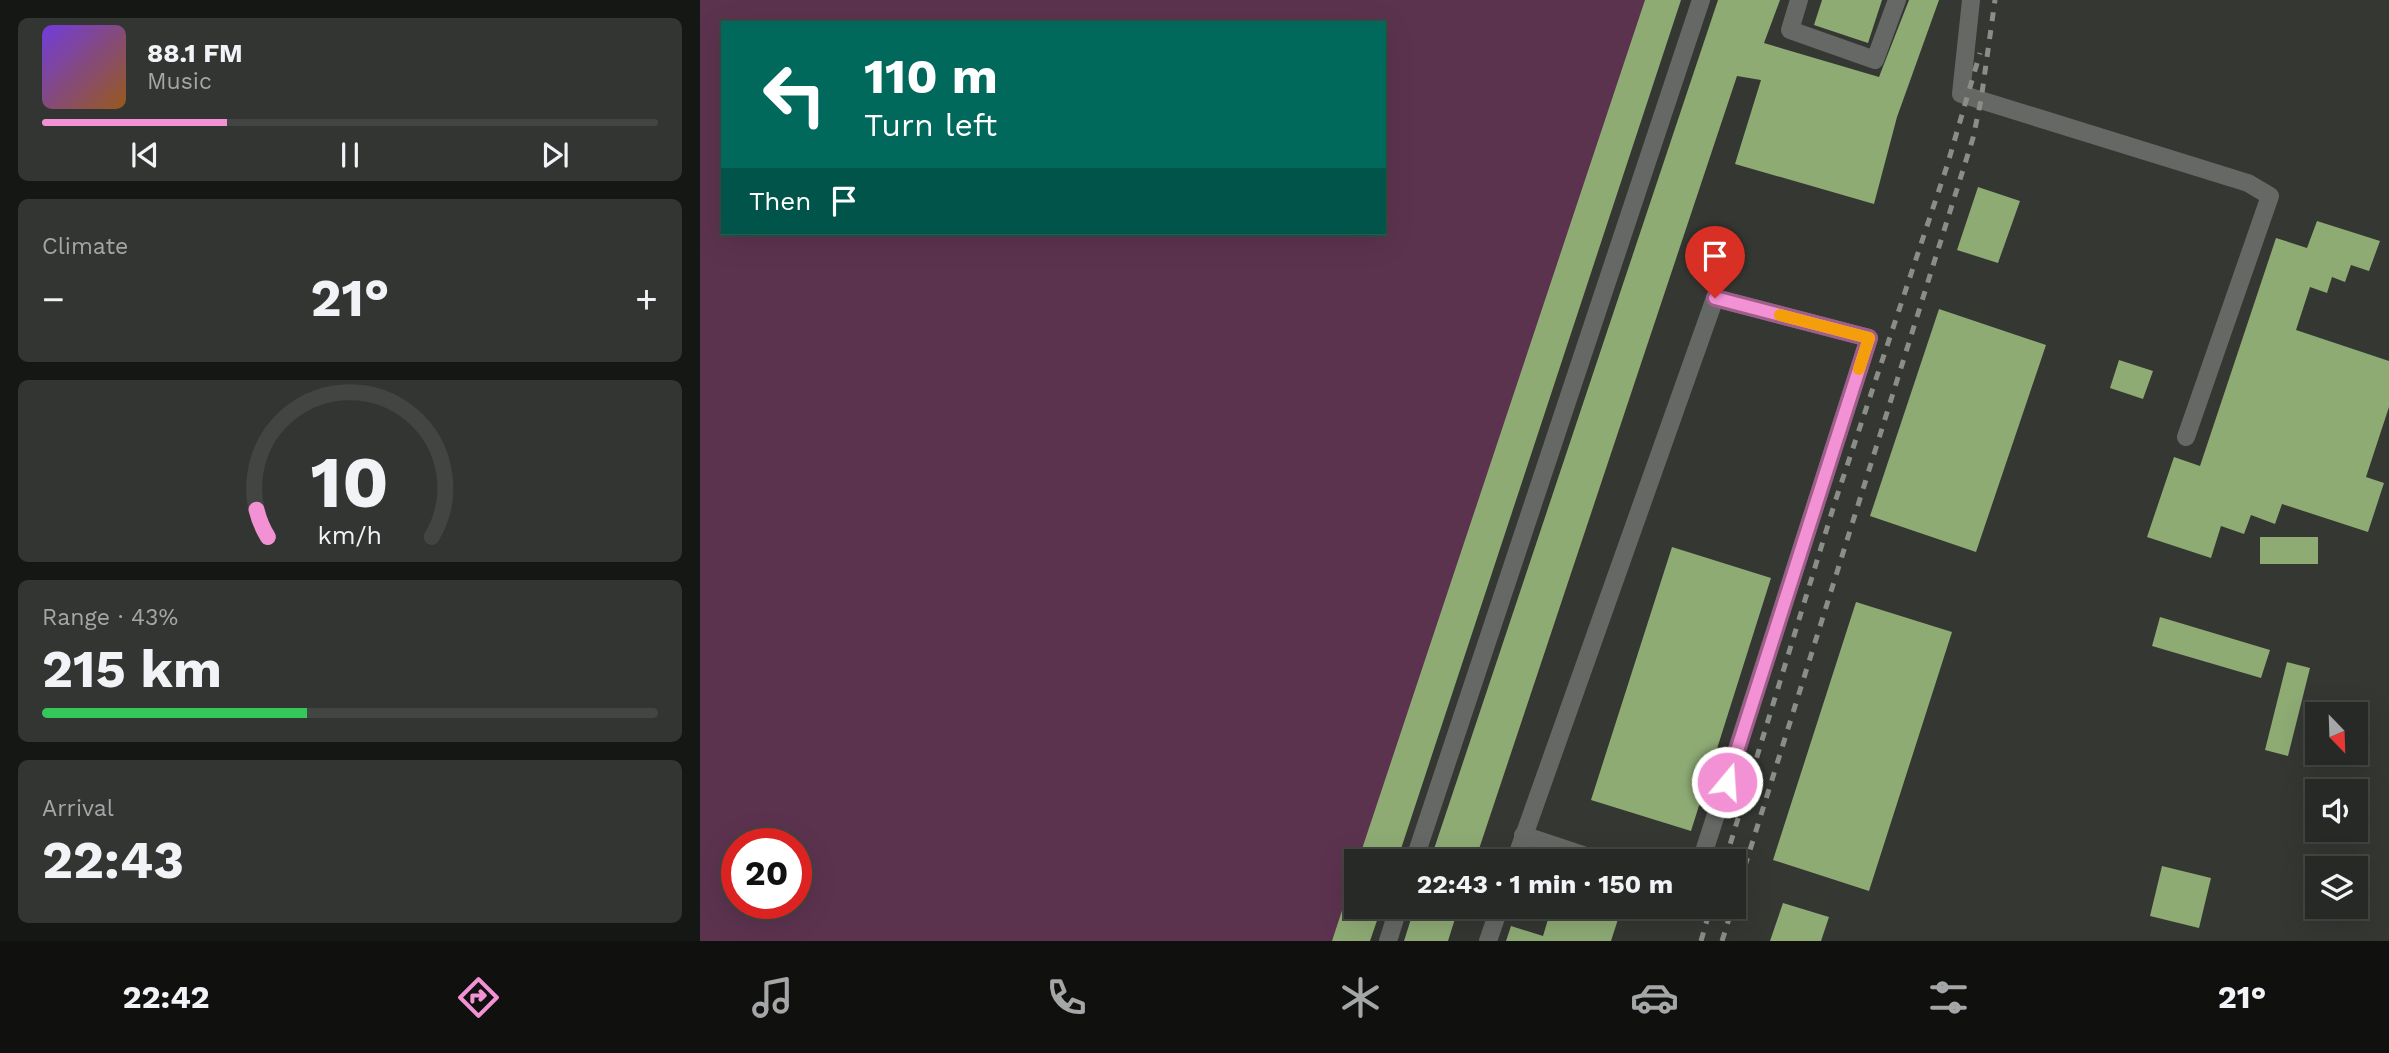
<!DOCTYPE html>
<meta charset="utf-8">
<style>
body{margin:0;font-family:"Work Sans",sans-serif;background:#333532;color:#f1f3f6;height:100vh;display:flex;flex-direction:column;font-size:26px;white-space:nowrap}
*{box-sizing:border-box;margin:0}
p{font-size:23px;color:#a4a6a7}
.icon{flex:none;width:38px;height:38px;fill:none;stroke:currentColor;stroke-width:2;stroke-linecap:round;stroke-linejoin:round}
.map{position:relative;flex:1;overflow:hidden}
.panel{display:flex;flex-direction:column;gap:18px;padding:18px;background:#151715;width:700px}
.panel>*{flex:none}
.hud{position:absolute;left:21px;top:21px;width:665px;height:214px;border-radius:0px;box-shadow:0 7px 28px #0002,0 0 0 2px #434543;background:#00695c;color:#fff;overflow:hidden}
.needle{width:46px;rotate:157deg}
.buttons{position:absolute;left:1605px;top:702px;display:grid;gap:14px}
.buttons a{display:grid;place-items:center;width:63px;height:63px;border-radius:0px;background:#272926;box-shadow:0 7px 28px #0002,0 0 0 2px #434543;font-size:35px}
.speed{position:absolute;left:21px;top:828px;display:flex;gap:14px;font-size:35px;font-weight:700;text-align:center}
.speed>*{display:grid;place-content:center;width:91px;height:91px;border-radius:50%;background:#272926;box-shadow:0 7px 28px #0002,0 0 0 2px #434543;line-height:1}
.speed .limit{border:10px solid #d22;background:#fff;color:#111}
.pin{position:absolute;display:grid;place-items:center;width:60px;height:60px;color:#fff;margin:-72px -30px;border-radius:50% 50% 50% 0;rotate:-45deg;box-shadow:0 0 7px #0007}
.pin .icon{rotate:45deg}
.me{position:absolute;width:77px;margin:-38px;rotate:18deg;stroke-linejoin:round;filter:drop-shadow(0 0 5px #0008)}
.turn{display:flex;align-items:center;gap:24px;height:147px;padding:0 28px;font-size:32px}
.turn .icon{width:91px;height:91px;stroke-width:2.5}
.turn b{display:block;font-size:49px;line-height:60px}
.then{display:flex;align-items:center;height:66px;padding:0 28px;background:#0003;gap:14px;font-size:26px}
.big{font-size:52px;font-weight:700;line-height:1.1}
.panel .tile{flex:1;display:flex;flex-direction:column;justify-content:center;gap:10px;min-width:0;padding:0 24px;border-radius:10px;background:#333532}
.panel .dial{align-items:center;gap:0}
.dial svg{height:182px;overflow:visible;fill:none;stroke:#434543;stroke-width:7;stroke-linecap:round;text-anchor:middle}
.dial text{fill:#f1f3f6;stroke:none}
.song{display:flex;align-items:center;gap:21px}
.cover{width:84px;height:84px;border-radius:10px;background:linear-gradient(135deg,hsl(260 70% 55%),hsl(30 70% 35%))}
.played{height:7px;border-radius:4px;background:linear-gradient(90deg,#f391d5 30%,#434543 30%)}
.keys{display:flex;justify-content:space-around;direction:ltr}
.heat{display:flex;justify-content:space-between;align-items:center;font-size:38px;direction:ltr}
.charge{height:10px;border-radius:5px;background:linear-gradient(90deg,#34c759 43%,#434543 0)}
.trip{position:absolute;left:644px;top:849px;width:402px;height:70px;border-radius:0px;background:#272926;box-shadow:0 7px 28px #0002,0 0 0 2px #434543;font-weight:700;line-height:70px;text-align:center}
.menu{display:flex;height:112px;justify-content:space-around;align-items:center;background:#10100f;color:#a4a6a7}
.menu .icon{width:49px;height:49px}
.menu .on{color:#f391d5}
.menu b{font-size:32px;color:#f1f3f6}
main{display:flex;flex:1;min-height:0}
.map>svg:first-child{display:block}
</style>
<main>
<section class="panel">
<div class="tile">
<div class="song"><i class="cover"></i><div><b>88.1 FM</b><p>Music</p></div></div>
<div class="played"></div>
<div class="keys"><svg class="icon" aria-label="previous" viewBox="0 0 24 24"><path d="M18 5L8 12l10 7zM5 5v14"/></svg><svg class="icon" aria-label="pause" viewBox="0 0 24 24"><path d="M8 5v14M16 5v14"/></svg><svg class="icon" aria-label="next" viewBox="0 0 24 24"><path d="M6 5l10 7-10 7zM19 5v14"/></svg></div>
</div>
<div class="tile"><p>Climate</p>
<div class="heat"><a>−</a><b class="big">21°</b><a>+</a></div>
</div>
<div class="tile dial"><svg viewBox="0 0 100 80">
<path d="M14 69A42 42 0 1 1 86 69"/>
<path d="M14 69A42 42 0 0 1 9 57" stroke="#f391d5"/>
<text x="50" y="56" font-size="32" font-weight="700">10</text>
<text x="50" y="72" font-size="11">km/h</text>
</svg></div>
<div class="tile"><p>Range · 43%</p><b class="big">215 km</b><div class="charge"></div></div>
<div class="tile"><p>Arrival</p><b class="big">22:43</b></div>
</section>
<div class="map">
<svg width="1689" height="941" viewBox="0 0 1689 941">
<rect width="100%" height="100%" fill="#343732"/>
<path fill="#5c334f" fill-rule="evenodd" d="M0,0H960L680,861H656L654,941H0ZM23,23H684V233H23ZM37,844H96V903H37Z"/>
<path fill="#8eab74" d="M945,0H981L697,861H658Z
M1018,0H1080L1064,43L1179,77L1209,0H1239L1197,117L1174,204L1035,164L1061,80L1037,76L775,861H730Z
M1122,0H1182L1168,43L1114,25Z
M1278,187L1320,201L1298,263L1257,250Z
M1617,221L1680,241L1669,271L1651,265L1645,282L1632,277L1627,293L1610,287L1596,330L1689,361V407L1666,477L1684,483L1668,532L1582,504L1575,524L1551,515L1544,534L1521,526L1511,558L1447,537L1474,457L1500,466L1576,238L1607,248Z
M1239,309L1346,345L1276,552L1170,516Z
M1419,360L1453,371L1443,399L1410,388Z
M1560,537H1618V564H1560Z
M972,547L1071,578L991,831L891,800Z
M1156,602L1252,632L1169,891L1073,860Z
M1460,617L1570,650L1561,678L1452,646Z
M1587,662L1610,668L1588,756L1565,750Z
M1462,866L1511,878L1499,928L1450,916Z
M656,868V906H682L670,941H632Z
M1083,903L1129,917L1121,941H1070Z
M715,906H759L748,941H704Z
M852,906H900L920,913L911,941H806L811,926L843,936Z"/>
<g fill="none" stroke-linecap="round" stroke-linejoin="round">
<path stroke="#666865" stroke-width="18" d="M1099,0L1090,30L1175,60L1197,0
M1271,0L1261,94L1548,183L1570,196L1486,437
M823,835L901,861
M714,861L1001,0
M815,861L1015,298L1169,338L1001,861
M688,941L699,906
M788,941L800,906"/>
<path stroke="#8b8d89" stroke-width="5" stroke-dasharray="9 9" stroke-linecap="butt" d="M1025,861L1135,502L1247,166L1280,53
M1034,901L1273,138L1281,100L1295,0
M1001,941L1011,906
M1022,941L1033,906"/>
</g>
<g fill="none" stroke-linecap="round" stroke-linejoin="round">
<g stroke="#9e5e8a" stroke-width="18">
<path id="route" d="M1015,298L1169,338L1027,782"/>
</g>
<use href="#route" stroke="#f391d5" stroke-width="12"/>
<path stroke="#f59e0b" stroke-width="12" d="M1080,315L1169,338L1159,369"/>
</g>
</svg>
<div class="buttons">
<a><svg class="needle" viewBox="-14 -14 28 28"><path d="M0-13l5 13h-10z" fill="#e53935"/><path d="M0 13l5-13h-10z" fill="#a4a6a7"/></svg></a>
<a><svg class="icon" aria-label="sound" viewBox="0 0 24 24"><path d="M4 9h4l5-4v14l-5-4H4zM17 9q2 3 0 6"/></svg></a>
<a><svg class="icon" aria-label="layers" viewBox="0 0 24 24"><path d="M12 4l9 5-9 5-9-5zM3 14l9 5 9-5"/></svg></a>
</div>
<div class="speed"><div class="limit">20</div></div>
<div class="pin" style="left:1015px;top:298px;background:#d93025"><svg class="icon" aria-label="arrive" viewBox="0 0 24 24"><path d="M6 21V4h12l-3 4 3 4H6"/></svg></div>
<svg class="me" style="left:1027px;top:782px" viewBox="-20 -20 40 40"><circle r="17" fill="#f391d5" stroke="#fff" stroke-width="3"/><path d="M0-11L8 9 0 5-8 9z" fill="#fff"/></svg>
<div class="trip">22:43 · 1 min · 150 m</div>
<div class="hud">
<div class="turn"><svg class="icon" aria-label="left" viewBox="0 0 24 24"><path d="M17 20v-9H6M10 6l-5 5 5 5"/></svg><div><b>110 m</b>Turn left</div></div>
<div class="then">Then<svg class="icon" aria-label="arrive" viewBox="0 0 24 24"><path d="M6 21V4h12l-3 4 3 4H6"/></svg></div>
</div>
</div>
</main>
<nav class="menu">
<b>22:42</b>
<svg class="icon on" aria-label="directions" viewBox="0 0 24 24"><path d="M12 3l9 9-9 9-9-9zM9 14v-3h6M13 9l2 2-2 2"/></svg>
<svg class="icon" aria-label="music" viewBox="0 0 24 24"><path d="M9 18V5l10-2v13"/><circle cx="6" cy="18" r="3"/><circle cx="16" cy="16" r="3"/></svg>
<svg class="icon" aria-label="phone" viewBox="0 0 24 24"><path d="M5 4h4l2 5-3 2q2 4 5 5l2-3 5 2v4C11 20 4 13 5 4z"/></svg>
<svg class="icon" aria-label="climate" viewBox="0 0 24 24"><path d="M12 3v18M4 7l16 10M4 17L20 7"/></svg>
<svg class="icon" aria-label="car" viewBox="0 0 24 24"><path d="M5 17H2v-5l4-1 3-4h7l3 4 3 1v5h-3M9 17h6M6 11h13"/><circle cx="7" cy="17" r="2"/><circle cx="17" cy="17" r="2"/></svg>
<svg class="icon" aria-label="filters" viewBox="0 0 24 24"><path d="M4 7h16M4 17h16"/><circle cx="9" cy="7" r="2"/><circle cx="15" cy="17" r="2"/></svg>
<b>21°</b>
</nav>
